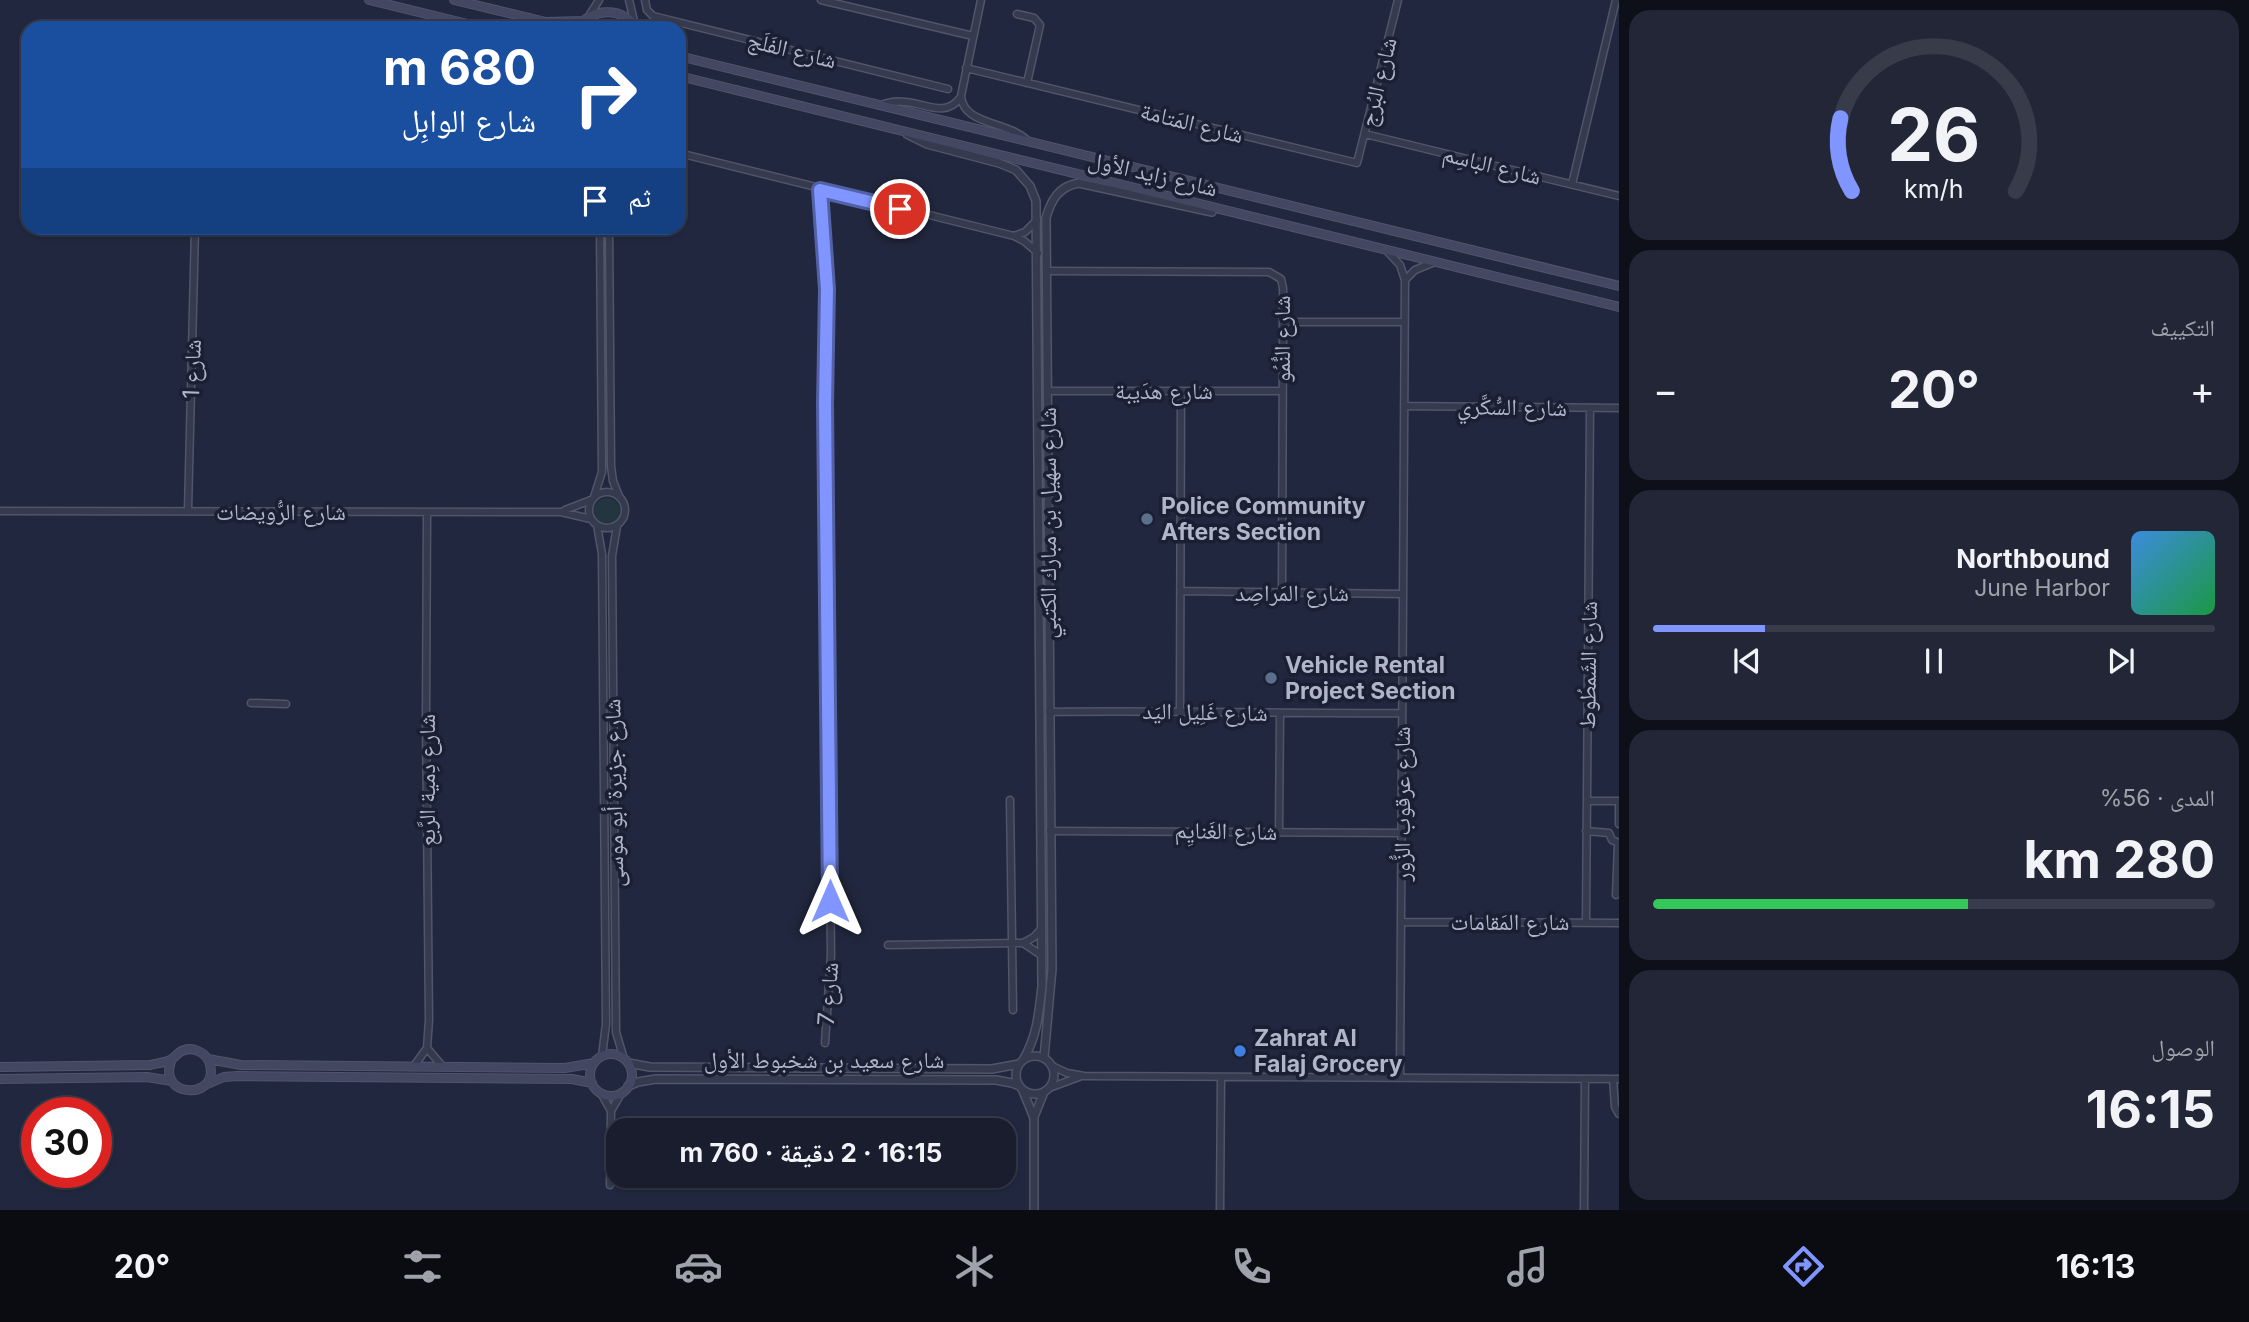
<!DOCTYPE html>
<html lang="ar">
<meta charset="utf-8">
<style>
body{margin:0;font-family:Inter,"Noto Naskh Arabic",sans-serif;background:#222636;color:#f1f3f6;direction:rtl;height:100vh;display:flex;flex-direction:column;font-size:26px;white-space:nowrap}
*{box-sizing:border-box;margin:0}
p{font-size:23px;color:#9fa2aa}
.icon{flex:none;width:38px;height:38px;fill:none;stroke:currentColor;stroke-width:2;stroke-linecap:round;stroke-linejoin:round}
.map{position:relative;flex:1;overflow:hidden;direction:ltr}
.drawer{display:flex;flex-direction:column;gap:10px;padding:10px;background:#0e1019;width:630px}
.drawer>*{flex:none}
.top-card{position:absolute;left:21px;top:21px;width:665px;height:214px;border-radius:21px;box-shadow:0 2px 5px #0004,0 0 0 2px #373b4a;direction:rtl;background:#1a4fa0;color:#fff;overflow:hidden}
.speed{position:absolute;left:21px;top:1097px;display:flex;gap:14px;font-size:35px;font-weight:700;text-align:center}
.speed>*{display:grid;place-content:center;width:91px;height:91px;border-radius:50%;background:#191d2e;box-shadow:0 2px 5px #0004,0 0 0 2px #373b4a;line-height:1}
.speed .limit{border:10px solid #d22;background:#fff;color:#111}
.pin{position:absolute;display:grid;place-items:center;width:60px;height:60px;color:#fff;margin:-30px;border:4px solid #fff;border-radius:50%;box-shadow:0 2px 7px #0007}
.me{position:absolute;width:77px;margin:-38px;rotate:0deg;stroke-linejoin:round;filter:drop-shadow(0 0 5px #0008)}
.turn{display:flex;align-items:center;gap:24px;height:147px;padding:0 35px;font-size:32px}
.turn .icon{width:91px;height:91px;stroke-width:2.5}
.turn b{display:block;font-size:49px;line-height:60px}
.then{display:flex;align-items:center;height:66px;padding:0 35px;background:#0003;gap:14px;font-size:26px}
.big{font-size:52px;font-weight:700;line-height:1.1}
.drawer .tile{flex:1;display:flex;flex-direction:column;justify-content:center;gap:10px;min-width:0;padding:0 24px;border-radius:21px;background:#222636}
.drawer .dial{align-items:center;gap:0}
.dial svg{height:182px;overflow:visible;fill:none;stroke:#373b4a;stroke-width:7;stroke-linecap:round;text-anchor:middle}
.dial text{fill:#f1f3f6;stroke:none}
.song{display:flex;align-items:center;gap:21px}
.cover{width:84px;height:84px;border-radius:10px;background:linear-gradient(135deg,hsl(210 70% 55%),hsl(140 70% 35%))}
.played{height:7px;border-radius:4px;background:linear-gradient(90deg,#8095ff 20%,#373b4a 20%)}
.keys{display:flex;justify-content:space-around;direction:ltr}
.heat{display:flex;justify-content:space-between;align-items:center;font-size:38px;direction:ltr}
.charge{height:10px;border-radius:5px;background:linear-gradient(90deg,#34c759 56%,#373b4a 0)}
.trip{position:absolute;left:606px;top:1118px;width:410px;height:70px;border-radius:21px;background:#191d2e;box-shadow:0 2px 5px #0004,0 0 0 2px #373b4a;font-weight:700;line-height:70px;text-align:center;direction:rtl}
.menu{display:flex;height:112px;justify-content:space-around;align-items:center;background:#0a0c12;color:#9fa2aa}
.menu .icon{width:49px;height:49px}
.menu .selected{color:#8095ff}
.menu b{font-size:32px;color:#f1f3f6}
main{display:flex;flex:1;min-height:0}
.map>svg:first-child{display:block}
</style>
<main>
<section class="drawer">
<div class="tile dial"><svg viewBox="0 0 100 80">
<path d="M14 69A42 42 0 1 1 86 69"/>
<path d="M14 69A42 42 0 0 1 9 37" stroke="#8095ff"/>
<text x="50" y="56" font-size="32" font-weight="700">26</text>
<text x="50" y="72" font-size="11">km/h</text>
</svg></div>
<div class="tile"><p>التكييف</p>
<div class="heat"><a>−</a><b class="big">20°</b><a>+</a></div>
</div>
<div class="tile">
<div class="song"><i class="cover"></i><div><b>Northbound</b><p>June Harbor</p></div></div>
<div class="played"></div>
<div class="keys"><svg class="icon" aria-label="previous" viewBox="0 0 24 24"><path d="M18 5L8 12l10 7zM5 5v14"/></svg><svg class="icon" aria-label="pause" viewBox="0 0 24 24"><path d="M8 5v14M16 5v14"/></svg><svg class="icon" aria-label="next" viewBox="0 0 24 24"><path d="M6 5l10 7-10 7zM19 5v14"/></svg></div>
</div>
<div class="tile"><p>المدى · 56%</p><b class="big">280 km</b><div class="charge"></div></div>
<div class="tile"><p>الوصول</p><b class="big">16:15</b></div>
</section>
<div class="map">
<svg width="1619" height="1210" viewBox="0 0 1619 1210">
<rect width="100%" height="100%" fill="#21273e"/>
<path fill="#23363f" d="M594 511a13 13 0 1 1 26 0a13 13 0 1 1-26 0Z"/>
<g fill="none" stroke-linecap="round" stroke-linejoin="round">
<g stroke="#505569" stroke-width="9">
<path id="minor" d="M629,0L635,25
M645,0L647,10L653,16L948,89
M821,0L973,36
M981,0L961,96C963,125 1007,121 1027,140
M1017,14L1034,18L1040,25L1027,83
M589,16L599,0
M966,68L1357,163L1398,0
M882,105C889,102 897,101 905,102C925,103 945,118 960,98
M1365,134L1619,196
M679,153L1014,236L1024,241L1038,253
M1572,184L1616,0
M820,189L827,289L825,404L831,955L825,1043
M609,228L611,466L613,481L619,496
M1014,236L1025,232L1037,220
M1388,252L1400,265L1405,280L1400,1077
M1046,271L1269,272L1281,279L1283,288V322L1282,594
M1405,280L1415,270L1432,263
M1283,322H1404
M1047,391H1282
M1404,406L1619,408
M589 510a18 18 0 1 1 36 0a18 18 0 1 1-36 0Z
M594,497L602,472L600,228
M565,510L591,500
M0,511L561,512L591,519
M188,511L195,228
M597,525L602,554L606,1024L602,1056
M617,526L612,556L616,1032L624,1059
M1181,591L1403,594
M251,703L286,704
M1180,710L1181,391
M1049,712C1167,710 1284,714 1402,713
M1010,800L1013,1010
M1587,801H1619
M1619,806V824
M1050,831L1402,833
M1586,831L1609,833L1612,840L1619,843
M1279,832L1280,714
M1616,895L1618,843
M1401,922L1619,923
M1586,922L1590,408
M1023,943L1041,955
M888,945L1023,943L1034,937L1041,929
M427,1048L442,1066
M414,1066L427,1048L429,1020L426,721L427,512
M1052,1066L1067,1073L1084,1076L1619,1079
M1613,1079L1615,1107L1619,1114
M1049,1088L1079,1077
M601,1093L611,1111
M610,1185L611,1111L622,1092
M1220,1210L1221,1077
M1584,1210L1585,1079"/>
</g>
<g stroke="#505569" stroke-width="10">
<path id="tertiary" d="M907,134L927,144L999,163L1016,170L1030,186L1036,201L1042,986C1039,1013 1037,1037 1023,1060
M1016 1075a19 19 0 1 1 38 0a19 19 0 1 1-38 0Z
M1044,1058L1052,969L1046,218C1051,200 1059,186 1079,183L1212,212
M628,1063L650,1067L992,1069L1019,1064
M628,1086L638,1082L656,1079L996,1080L1012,1083L1019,1086
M1023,1091L1034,1118V1210
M1034,1117L1044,1092"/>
</g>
<g stroke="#505569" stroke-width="10">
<path id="secondary" d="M369,0L484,28
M454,0L546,22L583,21
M576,28C593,8 621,6 637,28
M679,56L1619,286
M679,76C992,153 1305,232 1619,307
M590 1075a21 21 0 1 1 42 0a21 21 0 1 1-42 0Z
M208,1059L241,1065L565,1068L594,1063
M0,1067L150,1065C156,1063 167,1063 172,1059C175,1057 177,1054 180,1052C191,1045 207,1052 210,1065C219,1101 155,1098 172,1059
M0,1079L147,1077L172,1081
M205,1085L224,1077L237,1076L572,1079L592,1083"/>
</g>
<use href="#minor" stroke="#353a4e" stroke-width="6"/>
<use href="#tertiary" stroke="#353a4e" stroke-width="7"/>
<use href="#secondary" stroke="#434762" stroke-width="8"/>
</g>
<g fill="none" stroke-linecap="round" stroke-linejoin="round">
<g stroke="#5361a6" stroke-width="18">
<path id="route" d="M830,901L825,404L827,289L820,190L900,209"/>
</g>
<use href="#route" stroke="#8095ff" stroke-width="12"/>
</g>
<g fill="#5c6f8a" stroke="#1a1f33" stroke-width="2.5">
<circle cx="1147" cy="519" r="7"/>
<circle cx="1271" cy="678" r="7"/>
</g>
<circle fill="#3f7fe0" stroke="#1a1f33" stroke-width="2.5" cx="1240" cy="1051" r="7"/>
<g text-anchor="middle" stroke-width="7" stroke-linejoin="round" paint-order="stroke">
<g font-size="23" fill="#b1b5ca" stroke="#1a1f33">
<text transform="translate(792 50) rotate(14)" y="8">شارع الفَلَج</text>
<text transform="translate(1378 82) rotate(-76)" y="8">شارع البُرج</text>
<text transform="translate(1192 123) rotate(14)" y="8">شارع المَتامة</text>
<text transform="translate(1492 165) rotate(14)" y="8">شارع الباسِم</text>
<text transform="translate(1153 174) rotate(13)" y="8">شارع زايد الأول</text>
<text transform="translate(1282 339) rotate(-90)" y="8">شارع النُّمُو</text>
<text transform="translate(192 369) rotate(-88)" y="8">شارع 1</text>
<text x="1164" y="399">شارع هدَيبة</text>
<text transform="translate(1512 407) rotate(1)" y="8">شارع السُّكَّري</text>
<text x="281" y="520">شارع الرُّويضات</text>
<text transform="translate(1048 523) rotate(-90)" y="8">شارع سهيل بن مبارك الكتبي</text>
<text x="1292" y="601">شارع المَراصِد</text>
<text transform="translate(1588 665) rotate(-89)" y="8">شارع الشَمطُوط</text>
<text transform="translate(1205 712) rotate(1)" y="8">شارع غَلِيل اليَد</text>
<text transform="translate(427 780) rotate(-90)" y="8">شارع دِمية الرَّبع</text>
<text transform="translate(614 793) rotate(-91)" y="8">شارع جزيرة أبو موسى</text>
<text transform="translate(1402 804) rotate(-90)" y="8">شارع عرقوب الزُّور</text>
<text transform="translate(1226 831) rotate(1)" y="8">شارع الغَنايِم</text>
<text x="1510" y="930">شارع المَقامات</text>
<text transform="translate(828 994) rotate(-86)" y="8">شارع 7</text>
<text x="824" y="1068">شارع سعيد بن شخبوط الأول</text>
</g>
<g font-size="23" font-weight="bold" fill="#b1b5ca" stroke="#1a1f33" text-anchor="start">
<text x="1161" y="514">Police Community<tspan x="1161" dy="26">Afters Section</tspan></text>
<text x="1285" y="673">Vehicle Rental<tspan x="1285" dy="26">Project Section</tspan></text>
<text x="1254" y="1046">Zahrat Al<tspan x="1254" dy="26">Falaj Grocery</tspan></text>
</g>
</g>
</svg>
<div class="speed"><div class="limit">30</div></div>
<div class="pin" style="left:900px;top:209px;background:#d93025"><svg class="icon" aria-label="arrive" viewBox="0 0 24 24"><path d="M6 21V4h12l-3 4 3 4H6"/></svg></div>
<svg class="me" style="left:830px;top:901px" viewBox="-20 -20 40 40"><path d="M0-17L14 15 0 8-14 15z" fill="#8095ff" stroke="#fff" stroke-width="4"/></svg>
<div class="trip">16:15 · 2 دقيقة · 760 m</div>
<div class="top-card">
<div class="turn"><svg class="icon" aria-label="right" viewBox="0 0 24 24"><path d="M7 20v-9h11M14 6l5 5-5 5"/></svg><div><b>680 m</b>شارع الوابِل</div></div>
<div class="then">ثم<svg class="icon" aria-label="arrive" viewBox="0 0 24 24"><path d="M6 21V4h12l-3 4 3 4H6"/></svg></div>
</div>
</div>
</main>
<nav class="menu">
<b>16:13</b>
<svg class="icon selected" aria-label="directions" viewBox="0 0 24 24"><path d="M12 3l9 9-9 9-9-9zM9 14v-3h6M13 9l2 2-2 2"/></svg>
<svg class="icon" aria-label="music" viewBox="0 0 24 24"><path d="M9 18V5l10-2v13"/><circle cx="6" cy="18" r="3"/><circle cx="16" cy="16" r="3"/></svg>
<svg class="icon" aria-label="phone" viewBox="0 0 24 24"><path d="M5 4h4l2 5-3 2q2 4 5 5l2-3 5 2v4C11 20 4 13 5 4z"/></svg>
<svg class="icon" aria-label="climate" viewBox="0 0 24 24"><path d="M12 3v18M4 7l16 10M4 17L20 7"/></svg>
<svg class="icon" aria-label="car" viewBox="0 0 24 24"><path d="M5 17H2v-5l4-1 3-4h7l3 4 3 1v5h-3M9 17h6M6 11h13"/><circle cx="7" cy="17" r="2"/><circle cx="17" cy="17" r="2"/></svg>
<svg class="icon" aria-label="filters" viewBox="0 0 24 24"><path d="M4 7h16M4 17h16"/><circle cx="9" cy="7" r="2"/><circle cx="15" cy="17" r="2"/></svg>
<b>20°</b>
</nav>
